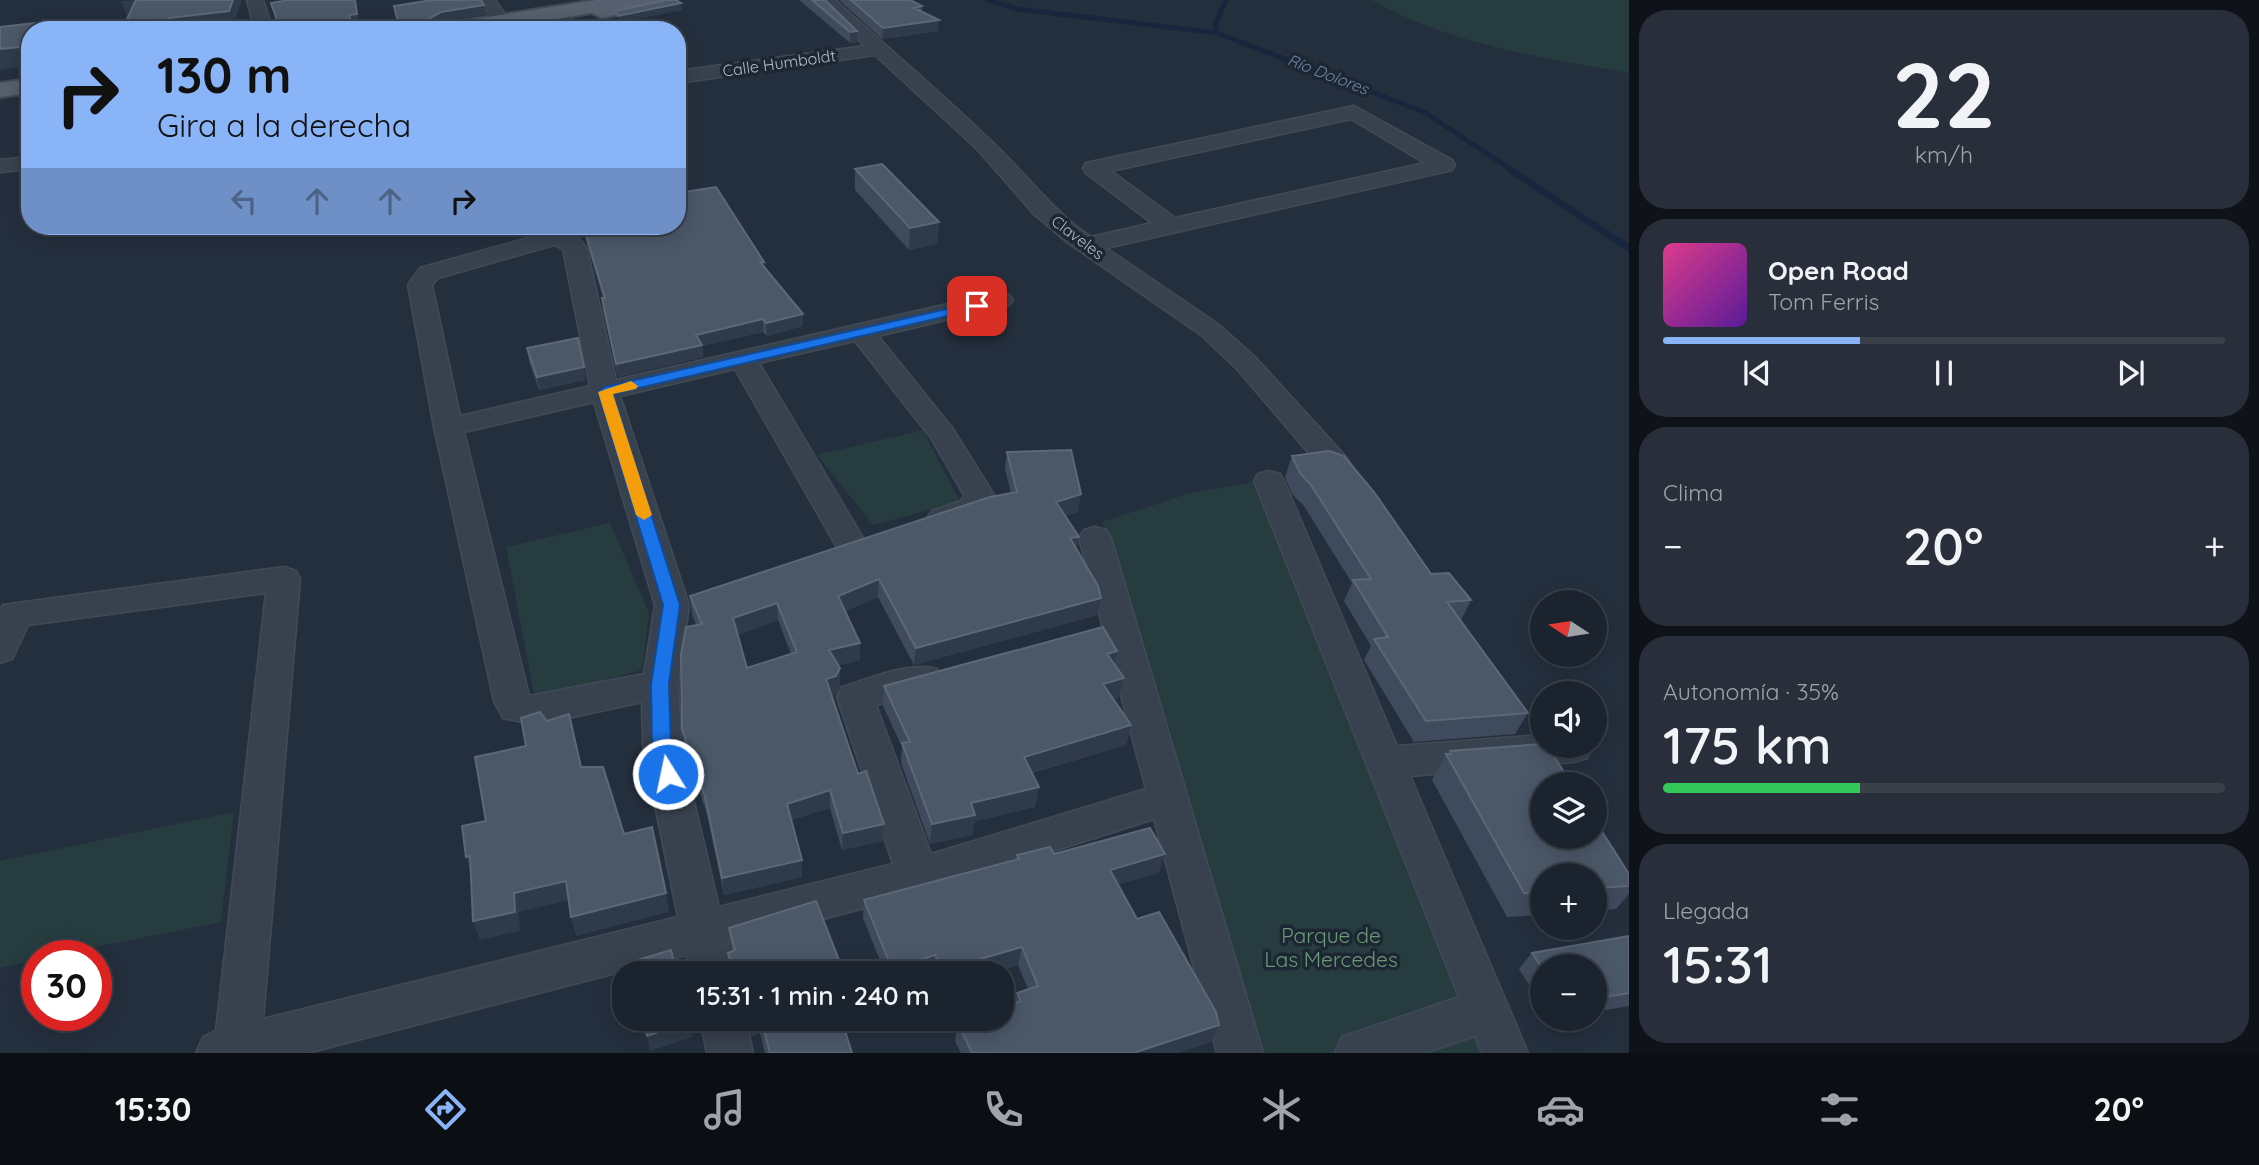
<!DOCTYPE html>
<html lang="es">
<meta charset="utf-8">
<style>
body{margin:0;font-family:Quicksand,sans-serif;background:#282f3a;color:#f1f3f6;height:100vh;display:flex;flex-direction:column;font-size:26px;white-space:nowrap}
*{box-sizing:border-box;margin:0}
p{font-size:23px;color:#a0a4aa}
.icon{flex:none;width:38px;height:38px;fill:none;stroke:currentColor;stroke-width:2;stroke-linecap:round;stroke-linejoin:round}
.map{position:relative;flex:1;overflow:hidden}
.details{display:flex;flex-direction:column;gap:10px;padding:10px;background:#0f1319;width:630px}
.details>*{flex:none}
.hud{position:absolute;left:21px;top:21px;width:665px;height:214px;border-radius:28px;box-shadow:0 4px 18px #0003,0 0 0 2px #39404a;background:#8ab4f8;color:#111;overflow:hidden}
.needle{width:46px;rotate:282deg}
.buttons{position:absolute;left:1530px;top:590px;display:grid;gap:14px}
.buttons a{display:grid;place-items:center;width:77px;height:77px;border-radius:50%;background:#1b232e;box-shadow:0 4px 18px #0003,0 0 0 2px #39404a;font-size:35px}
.speed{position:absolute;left:21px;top:940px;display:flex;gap:14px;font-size:35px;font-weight:700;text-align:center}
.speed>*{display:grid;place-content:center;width:91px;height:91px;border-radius:50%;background:#1b232e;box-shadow:0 4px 18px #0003,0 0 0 2px #39404a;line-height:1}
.speed .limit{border:10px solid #d22;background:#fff;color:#111}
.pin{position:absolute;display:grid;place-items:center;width:60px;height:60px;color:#fff;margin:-30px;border-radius:14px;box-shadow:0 4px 10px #0006}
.me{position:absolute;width:77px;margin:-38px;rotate:350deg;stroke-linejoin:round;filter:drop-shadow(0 0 5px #0008)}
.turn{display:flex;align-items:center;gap:24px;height:147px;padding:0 21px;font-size:32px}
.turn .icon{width:91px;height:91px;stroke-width:2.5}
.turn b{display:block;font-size:49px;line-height:60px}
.lanes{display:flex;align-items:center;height:66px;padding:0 21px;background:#0003;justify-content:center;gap:35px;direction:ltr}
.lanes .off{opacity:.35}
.big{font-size:52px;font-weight:600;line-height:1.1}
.details .widget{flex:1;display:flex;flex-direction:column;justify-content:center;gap:10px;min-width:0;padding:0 24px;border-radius:28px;background:#282f3a}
.details .dial{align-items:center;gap:0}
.dial b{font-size:91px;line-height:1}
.song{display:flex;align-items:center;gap:21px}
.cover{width:84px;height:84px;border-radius:10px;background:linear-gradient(135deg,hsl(330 70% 55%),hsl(270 70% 35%))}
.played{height:7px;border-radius:4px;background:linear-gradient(90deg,#8ab4f8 35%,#39404a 35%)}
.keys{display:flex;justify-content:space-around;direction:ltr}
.heat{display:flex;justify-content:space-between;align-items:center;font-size:38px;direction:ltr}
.charge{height:10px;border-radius:5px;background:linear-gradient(90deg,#34c759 35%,#39404a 0)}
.trip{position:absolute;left:612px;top:961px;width:402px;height:70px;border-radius:28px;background:#1b232e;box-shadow:0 4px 18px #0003,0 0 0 2px #39404a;font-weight:600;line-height:70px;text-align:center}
.dock{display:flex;height:112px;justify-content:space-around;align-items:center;background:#0b0e12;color:#a0a4aa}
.dock .icon{width:49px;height:49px}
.dock .current{color:#8ab4f8}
.dock b{font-size:32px;color:#f1f3f6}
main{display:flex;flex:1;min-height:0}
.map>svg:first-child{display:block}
</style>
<main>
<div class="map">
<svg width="1629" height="1053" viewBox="0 0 1629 1053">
<rect width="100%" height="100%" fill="#242f3e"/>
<path fill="#263c3f" d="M1372,0H1629V73C1542,58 1449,44 1372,0Z
M923,430L960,502L873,525L817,455Z
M1257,481L1483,1053H1252L1102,522L1187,494Z
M610,523L649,613L642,670L535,699L506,547Z
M234,812L221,922L55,955L37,956V960L0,968V861Z"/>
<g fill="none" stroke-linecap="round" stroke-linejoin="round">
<path stroke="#17263c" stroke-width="5" d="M988,0L1018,9L1217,33L1424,112L1515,172
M1217,33L1215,25L1226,0"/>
<path stroke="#17263c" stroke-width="7" d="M1512,171L1629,248"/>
<g stroke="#414a57" stroke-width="3">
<path id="minor" d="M247,0H263L273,30H255Z
M479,0H495L516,30H500Z
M817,0H835C887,47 939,91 990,140C1025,172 1051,210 1091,237L1152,223L1086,173L1083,168L1086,163L1354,106L1452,160L1455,165L1452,170L1106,248L1219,325L1255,357L1347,458L1351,465L1347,472L1336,474L1325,472L1237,369L1201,335L1067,242L1033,213L978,150L875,55L677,83V71L865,46ZM1351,119L1425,163L1175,218L1111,171Z
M559,9L565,10L580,30H562L551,14Z
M30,157V169L0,172V160Z
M553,231L578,237L587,249L616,380L1000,292L1009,295L1013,300L1009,305L878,336L953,429L994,495L985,515L943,528L932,525L927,518L932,511L961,501L964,495L931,438L855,341L759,363L869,548L864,556L853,559L842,556L735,369L620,396L689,605L678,684L681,747L719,907L893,864L837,697L842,687C869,679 910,661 937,669L942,679L937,689L876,705L931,854L1146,789L1079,538L1084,530L1095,527L1106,530L1111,538L1263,1053H1217L1154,819L918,894L727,944L734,973H690L686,955L307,1053H196L203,1037L216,1031L266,593L28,625L12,659L0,663V611L3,605L284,567L296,571L300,579L263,1019L678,917L643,747L642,702L536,725L503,718L494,701L434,427L408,285L420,268ZM554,245L563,249L590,386L460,416L432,285L438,278ZM594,402L655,605L644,674L529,696L464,432Z
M1269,471L1280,474L1284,481L1397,746L1542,735V746L1593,747L1587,758L1574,762L1410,776L1528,1053H1482L1475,1036L1424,1053H1335L1342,1037L1459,997L1254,481L1258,474Z
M700,1018H746L753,1053H707Z"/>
</g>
<g stroke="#414a57" stroke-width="4">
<path id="primary" d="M596,0H670L667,4L602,18L592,13L491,30H433L443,24Z
M30,79V93L0,97V83Z"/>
</g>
<use href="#minor" fill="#38414e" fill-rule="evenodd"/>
<use href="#primary" fill="#56606e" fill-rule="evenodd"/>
</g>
<path fill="#3f4b5c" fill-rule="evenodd" d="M799,0H825L857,31V42L850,43Z
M839,0H912H911L922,6V12L938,31L882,39Z
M855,169L939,222L937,244L909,250L855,190Z
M585,232L764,262V267L803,314V326L767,336L763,332L702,346L703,357L618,377L603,311L602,298H603L587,244Z
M527,348L586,380L539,390L529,361Z
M1007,452L1078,512L1065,516L1079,537L1076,549L1097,615L914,665L878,597L845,611L860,660L838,665L840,686L836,694L831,695L883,841L842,850L830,808L791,820L802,860V877L724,895L707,814L684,747L682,729L696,625L692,614L690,596L1011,493L1005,469ZM778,620L791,654L747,668L738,635Z
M1292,456L1431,574L1471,600L1461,620L1528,713L1515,734L1414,742L1364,660L1371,646L1344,601L1352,583L1304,506L1292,494L1285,477Z
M1114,664L1124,678L1118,698L1114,699L1131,725L1126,745L1032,773L1035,807L975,821L972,835L930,844L901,763L902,747L883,706L884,686Z
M1450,751L1629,874V894L1616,909L1594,911V875H1542V915L1507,917L1432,780L1446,754H1448Z
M1054,854L1159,873L1118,884L1137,919L1219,1025L1211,1042L1178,1053H961L955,1041L958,1023L1015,1003L1017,993L1028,989L1018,965L991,973H885L863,918L864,900L1015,860L1017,855Z
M729,928L844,973H730L728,953L731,951Z
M1629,936V1006L1594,1012V966H1542V1005L1519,969L1532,953Z
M749,1018H841L852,1053H765L760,1033L752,1036Z"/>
<path fill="#2f3b4b" d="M136,0L141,14L127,15L121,1Z
M233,0H242L233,26L198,30H127L125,23Z
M355,0L361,28L352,29L349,15Z
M681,3L682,10L619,23L618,16Z
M484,5L486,15L443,21L432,28L429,22L430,18L441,12Z
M939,20L938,31L882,39L883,28Z
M296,24L298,30H280L279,26Z
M857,31V42L850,43V32Z
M30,46V66L0,70V49Z
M939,222L937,244L909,250L910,228Z
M803,314V326L767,336L766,323Z
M763,319V332L702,346L703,357L618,377L616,364L696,335Z
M584,367L586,380L539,390L537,377Z
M1081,494L1078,512L1053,519L1056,502Z
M1079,537L1075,554L1070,538Z
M879,579L878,597L838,614V596Z
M1101,598L1097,615L914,665L916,648Z
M777,603L778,620L735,636L733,618Z
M860,643V660L829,668V650Z
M1117,651L1112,671L1107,654Z
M840,668V686L836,694L826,697V679Z
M1124,678L1118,698L1099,703L1103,684Z
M1131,725L1126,745L1020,776L1024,757Z
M1039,787L1035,807L975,821L972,835L930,844L932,824L971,803Z
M830,790V808L787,821V804Z
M884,824L883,841L842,850L843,833Z
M1165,854L1159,873L1104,888L1110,870Z
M470,856L472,877L466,857Z
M802,860V877L724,895L722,878Z
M566,881L570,900L519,912L520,931L480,940L473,921L514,893Z
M666,893L669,912L576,936L571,917Z
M1022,947L1018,965L991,973H941L942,970Z
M935,955L933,973H891L892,969Z
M751,1018H759L760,1033L752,1036Z
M690,1021L693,1037L650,1051L647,1036Z
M1219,1025L1211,1042L1178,1053H1133Z"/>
<path fill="#4b5868" stroke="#5c6777" stroke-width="2" fill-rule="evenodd" d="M136,0H233L229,11L169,18L168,26L142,30L144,19L125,23Z
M289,0H355L357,14L349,15L354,30H298L296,24L279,26L271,3Z
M432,0H481L484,5L441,12L430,18L429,22L512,23L517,30H400L394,6Z
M667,0H676L681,3L618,16L615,11Z
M812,0H825L857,31L850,32Z
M851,0H910L922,6L914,8L939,20L883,28Z
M34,23V30H30V46L0,49V27Z
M882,164L939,222L910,228L855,169Z
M716,187L764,262H760L803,314L766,323L763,319L696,335L702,345L616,364L602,298H605L585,232L624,226H677V193Z
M578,338L584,367L537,377L527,348Z
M1071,450L1081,494L1056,502L1079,537L1070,538L1098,586L1101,598L916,648L879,579L838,596L860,643L829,650L840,668L836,676L826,679L858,774L866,771L884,824L843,833L830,790L787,804L802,860L722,878L705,797L682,729L681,655L686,627L702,624L690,596L990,497L1017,492L1007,452ZM777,603L797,652L747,668L733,618Z
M1329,451L1344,456L1374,492L1431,574L1449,573L1471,600L1447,602L1528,713L1426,721L1374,639L1388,637L1353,580L1371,579L1311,485L1300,473L1292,456Z
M1103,627L1117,651L1107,654L1124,678L1103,684L1131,725L1024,757L1039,787L971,803L975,815L932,824L902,743L910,742L884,686Z
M540,712L547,721L569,714L581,767H603L624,834L652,827L666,893L571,917L566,881L514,893L515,912L473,921L470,856L466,857L462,826L486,821L475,757L526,746L521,718Z
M1542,744V746H1547L1572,784H1542V836H1594V819L1629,874V886L1594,888V875H1542V892L1524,893L1446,754H1451L1450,751Z
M1150,828L1165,854L1110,870L1137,919L1159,912L1216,1012L1219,1025L1133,1053H971H972L958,1023L972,1018H1003V1008L1021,1001L1017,993L1038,986L1022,947L942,970L935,955L892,969L864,900L1019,859L1017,855L1050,847L1054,854Z
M816,901L844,973H734L728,953L735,950L729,928Z
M1629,936V993L1594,999V966H1542V968L1532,953Z
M671,950L677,973H631L628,963Z
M642,1018H690V1021L647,1036Z
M761,1018H841L852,1053H770Z"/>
<path fill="#1a73e8" stroke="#114b97" stroke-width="2" d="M977,302L982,303V308L613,394L680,605L669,684L671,747L678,774L675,779H661L652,747L651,684L663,605L598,392L605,387Z"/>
<path fill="#f59e0b" d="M631,381L638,386L636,389L613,394L652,515L644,520L636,515L598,392Z"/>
<g text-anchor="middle" stroke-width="7" stroke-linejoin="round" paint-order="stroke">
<g font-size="16" fill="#b4bcc9" stroke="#1d2633">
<text transform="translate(779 63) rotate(-8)" y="6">Calle Humboldt</text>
<text transform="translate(1078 237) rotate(37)" y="6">Claveles</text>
</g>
<g font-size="16" font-style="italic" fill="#6d86a8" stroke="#1d2633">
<text transform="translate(1328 74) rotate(21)" y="6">Río Dolores</text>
</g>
<g font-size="21" fill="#6b9a76" stroke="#1d2633">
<text x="1331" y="943">Parque de<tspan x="1331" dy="24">Las Mercedes</tspan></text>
</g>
</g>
</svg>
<div class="buttons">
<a><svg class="needle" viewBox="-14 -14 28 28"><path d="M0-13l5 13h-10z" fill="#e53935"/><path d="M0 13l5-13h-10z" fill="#a0a4aa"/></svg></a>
<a><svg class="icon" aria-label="sound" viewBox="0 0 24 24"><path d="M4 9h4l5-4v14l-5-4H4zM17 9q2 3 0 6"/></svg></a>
<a><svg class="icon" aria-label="layers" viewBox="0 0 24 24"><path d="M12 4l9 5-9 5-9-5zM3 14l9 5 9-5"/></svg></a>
<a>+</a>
<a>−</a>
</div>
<div class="speed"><div class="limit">30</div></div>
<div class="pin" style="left:977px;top:306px;background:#d93025"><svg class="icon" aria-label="arrive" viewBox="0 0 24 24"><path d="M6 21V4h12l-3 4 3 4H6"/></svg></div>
<svg class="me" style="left:668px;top:774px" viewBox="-20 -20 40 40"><circle r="17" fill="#1a73e8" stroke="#fff" stroke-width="3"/><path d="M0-11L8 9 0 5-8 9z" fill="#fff"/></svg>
<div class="trip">15:31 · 1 min · 240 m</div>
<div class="hud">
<div class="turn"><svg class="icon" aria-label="right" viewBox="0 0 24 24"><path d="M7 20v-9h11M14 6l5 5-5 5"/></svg><div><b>130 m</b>Gira a la derecha</div></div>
<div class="lanes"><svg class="icon off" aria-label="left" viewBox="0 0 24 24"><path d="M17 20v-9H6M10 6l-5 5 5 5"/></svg><svg class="icon off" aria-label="ahead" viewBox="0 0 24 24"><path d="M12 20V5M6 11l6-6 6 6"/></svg><svg class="icon off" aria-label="ahead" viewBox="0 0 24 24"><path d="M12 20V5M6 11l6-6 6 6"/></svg><svg class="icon" aria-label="right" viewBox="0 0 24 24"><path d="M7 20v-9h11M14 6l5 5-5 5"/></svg></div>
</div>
</div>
<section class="details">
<div class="widget dial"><b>22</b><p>km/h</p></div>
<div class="widget">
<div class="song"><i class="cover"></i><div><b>Open Road</b><p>Tom Ferris</p></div></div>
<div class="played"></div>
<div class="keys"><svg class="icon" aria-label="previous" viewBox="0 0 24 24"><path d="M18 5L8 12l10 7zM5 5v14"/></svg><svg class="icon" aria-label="pause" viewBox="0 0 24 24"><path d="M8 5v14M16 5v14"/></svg><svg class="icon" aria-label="next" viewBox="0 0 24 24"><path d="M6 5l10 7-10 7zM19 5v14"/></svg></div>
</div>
<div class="widget"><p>Clima</p>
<div class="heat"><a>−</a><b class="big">20°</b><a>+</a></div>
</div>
<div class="widget"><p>Autonomía · 35%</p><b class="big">175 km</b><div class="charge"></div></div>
<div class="widget"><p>Llegada</p><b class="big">15:31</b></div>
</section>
</main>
<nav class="dock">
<b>15:30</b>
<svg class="icon current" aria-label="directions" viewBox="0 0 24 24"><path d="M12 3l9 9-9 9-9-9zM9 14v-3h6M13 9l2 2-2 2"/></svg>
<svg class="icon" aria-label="music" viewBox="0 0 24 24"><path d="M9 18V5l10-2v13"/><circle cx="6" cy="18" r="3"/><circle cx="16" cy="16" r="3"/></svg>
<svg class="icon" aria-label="phone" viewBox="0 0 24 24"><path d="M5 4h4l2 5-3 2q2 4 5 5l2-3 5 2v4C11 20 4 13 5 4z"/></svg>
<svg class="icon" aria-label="climate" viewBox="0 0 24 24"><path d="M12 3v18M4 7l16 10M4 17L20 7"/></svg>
<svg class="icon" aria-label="car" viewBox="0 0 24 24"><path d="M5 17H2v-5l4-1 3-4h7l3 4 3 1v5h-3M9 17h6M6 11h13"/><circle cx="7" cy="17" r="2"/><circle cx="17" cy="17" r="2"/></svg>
<svg class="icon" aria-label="filters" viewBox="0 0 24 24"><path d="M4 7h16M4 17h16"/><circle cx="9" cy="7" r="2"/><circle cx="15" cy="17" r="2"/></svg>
<b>20°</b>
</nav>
